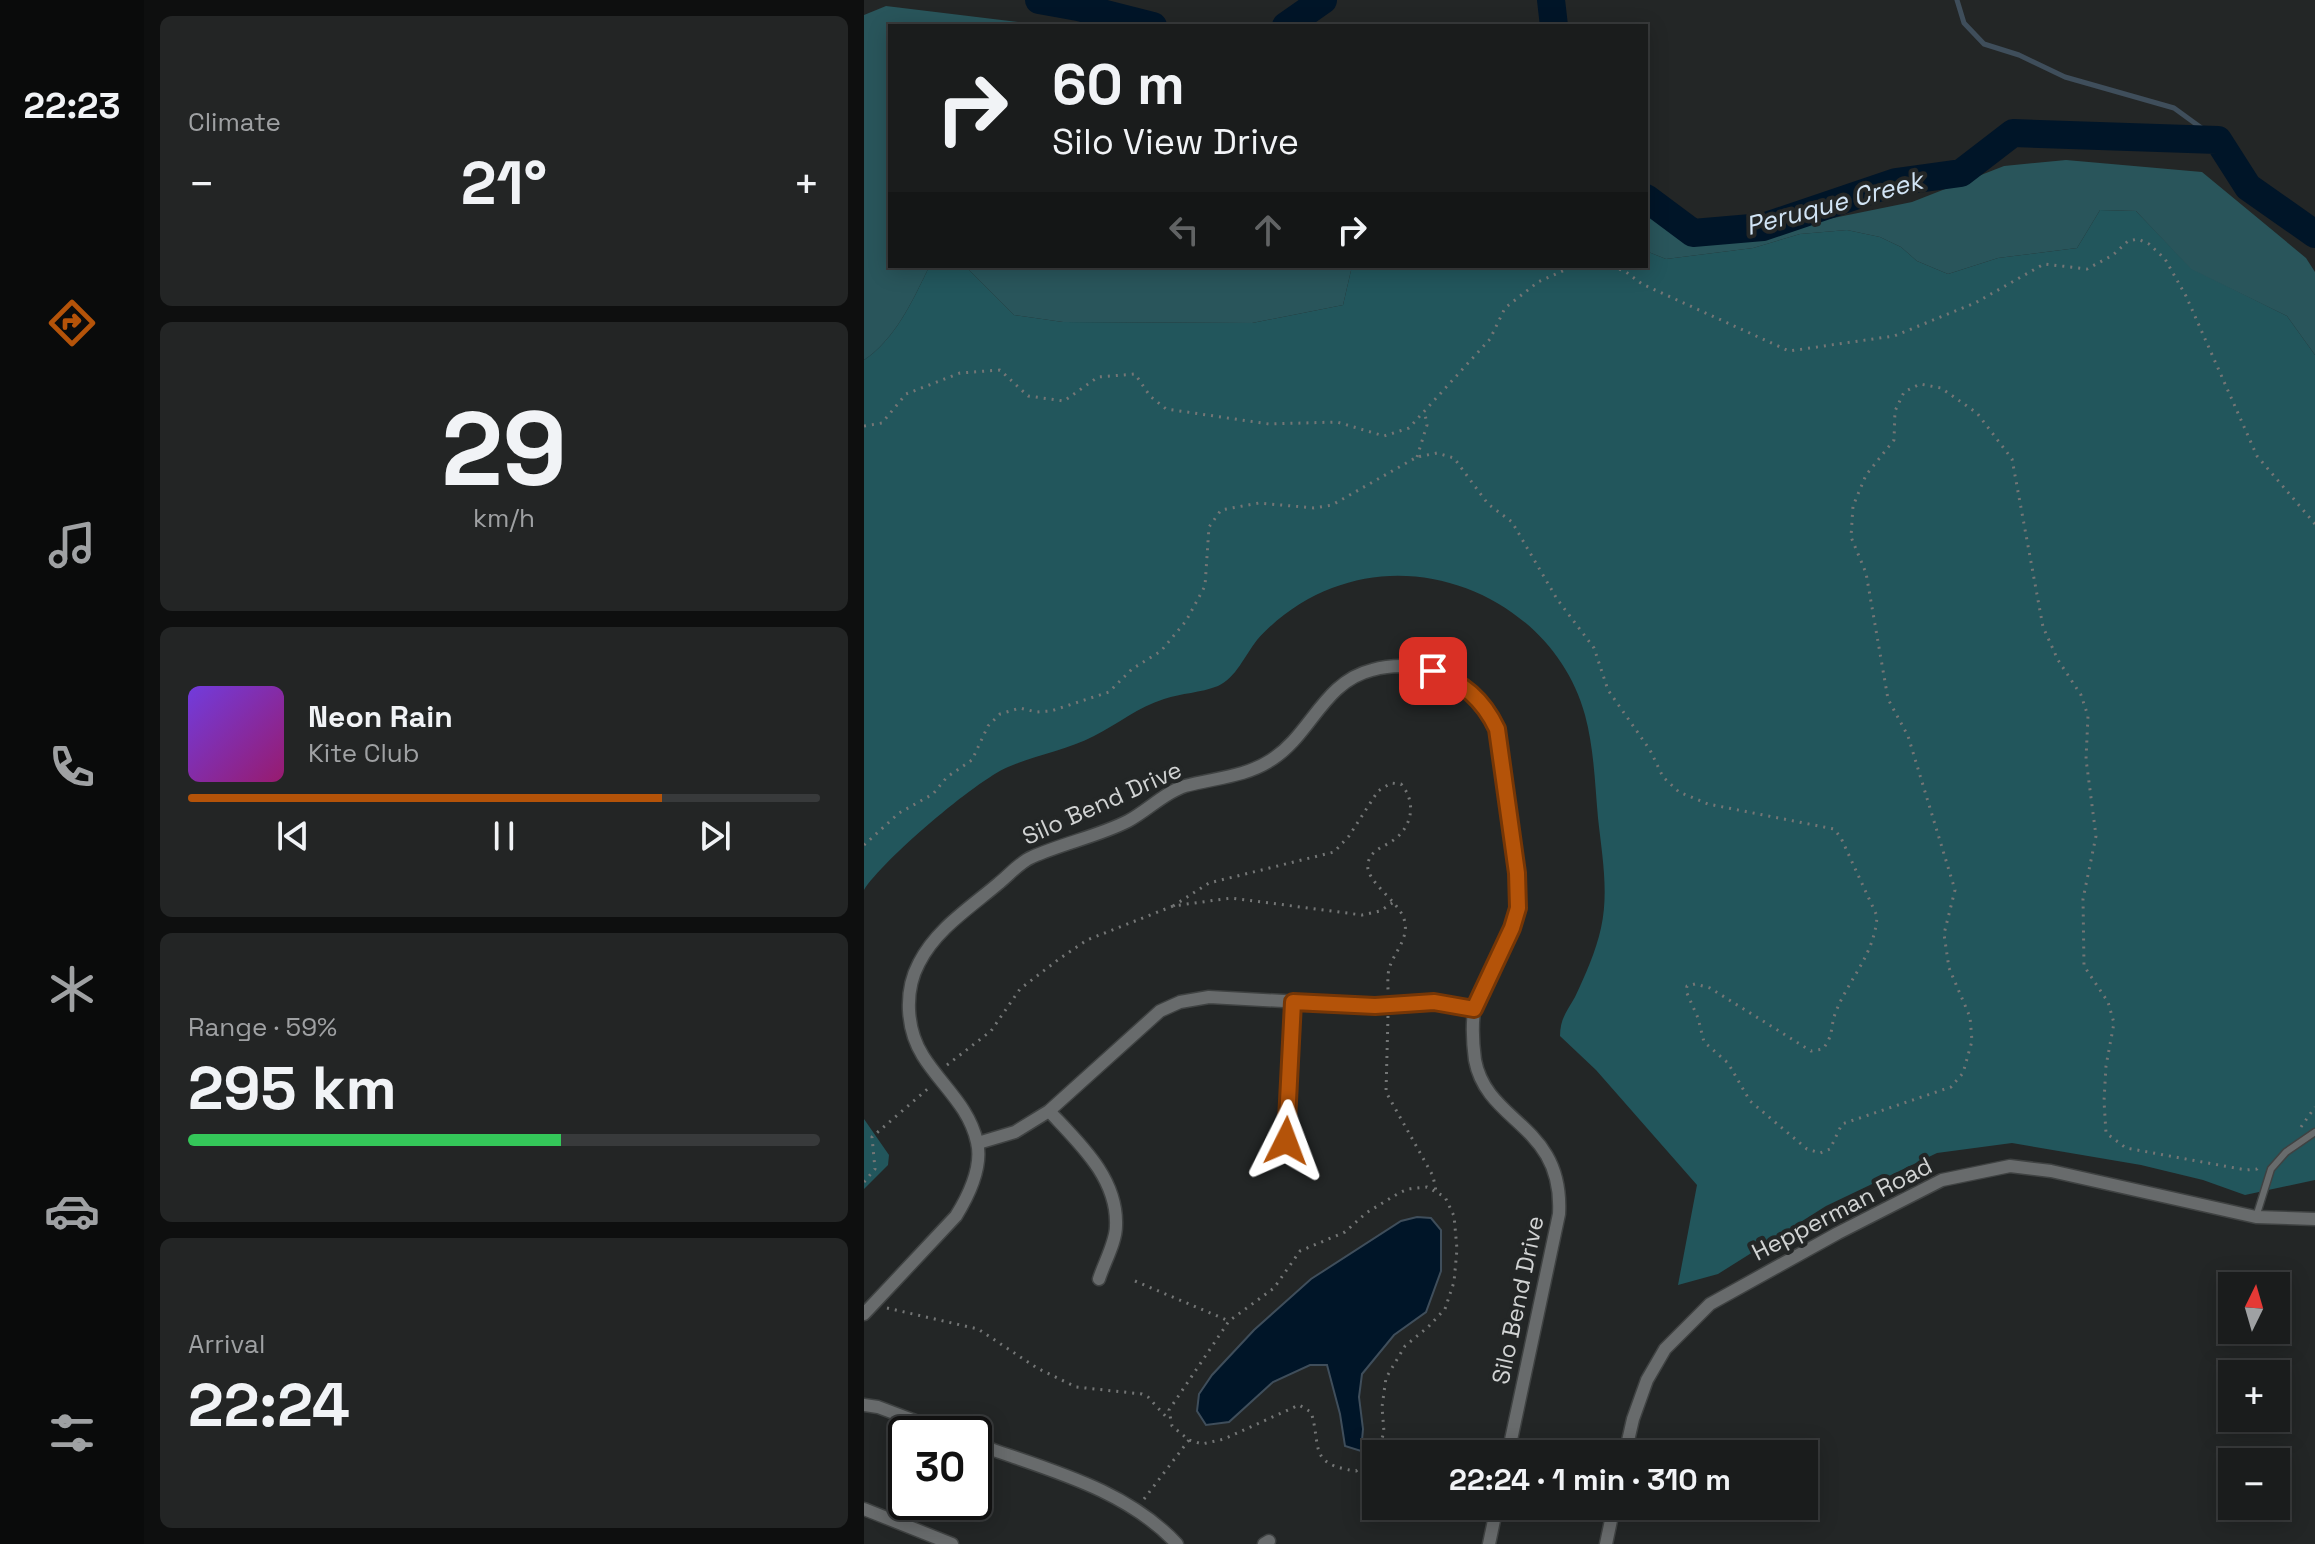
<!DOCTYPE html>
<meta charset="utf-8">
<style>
body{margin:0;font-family:"Space Grotesk",sans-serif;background:#232525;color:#f1f3f6;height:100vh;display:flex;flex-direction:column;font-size:30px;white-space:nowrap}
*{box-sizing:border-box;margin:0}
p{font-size:26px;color:#9fa1a3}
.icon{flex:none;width:44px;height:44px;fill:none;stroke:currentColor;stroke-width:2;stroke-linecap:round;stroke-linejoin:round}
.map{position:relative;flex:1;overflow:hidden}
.panel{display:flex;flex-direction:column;gap:16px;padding:16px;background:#0e0f0f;width:720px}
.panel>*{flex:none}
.top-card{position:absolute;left:24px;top:24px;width:760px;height:244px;border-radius:0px;box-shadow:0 4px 20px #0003,0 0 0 2px #383a3b;background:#1a1c1c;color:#f1f3f6;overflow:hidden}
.needle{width:52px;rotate:5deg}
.buttons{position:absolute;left:1354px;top:1272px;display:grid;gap:16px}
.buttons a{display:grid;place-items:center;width:72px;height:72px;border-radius:0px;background:#1a1c1c;box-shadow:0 4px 20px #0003,0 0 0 2px #383a3b;font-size:40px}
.speed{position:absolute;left:24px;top:1416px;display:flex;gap:16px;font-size:40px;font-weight:700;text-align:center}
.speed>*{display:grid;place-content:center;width:104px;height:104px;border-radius:50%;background:#1a1c1c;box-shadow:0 4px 20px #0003,0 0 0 2px #383a3b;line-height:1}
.speed .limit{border:4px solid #111;border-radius:12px;background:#fff;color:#111}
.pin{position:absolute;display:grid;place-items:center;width:68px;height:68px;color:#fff;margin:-34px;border-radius:16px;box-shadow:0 4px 12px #0006}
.me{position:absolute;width:88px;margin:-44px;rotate:3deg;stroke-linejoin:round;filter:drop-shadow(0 0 6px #0008)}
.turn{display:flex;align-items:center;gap:28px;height:168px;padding:0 32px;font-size:36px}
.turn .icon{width:104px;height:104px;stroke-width:2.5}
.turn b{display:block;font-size:56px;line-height:68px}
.lanes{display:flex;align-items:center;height:76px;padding:0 32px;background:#0003;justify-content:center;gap:40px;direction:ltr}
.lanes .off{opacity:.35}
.big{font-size:60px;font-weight:700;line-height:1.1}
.panel .tile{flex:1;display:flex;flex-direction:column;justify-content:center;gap:12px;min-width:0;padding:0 28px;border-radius:12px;background:#232525}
.panel .dial{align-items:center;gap:0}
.dial b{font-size:104px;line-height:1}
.song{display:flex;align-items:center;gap:24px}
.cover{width:96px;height:96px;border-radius:12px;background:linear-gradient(135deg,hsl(260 70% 55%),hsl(320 70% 35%))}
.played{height:8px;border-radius:4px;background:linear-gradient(90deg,#b45309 75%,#383a3b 75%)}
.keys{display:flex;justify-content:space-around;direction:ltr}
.heat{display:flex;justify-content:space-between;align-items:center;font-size:44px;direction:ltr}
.charge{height:12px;border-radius:6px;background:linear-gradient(90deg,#34c759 59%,#383a3b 0)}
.trip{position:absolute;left:498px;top:1440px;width:456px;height:80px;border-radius:0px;background:#1a1c1c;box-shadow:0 4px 20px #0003,0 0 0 2px #383a3b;font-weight:700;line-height:80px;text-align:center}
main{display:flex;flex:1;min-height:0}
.tabs{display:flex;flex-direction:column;width:144px;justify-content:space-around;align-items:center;background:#0a0b0b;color:#9fa1a3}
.tabs .icon{width:56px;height:56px}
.tabs .on{color:#b45309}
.tabs b{font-size:36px;color:#f1f3f6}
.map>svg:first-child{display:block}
</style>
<main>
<nav class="tabs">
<b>22:23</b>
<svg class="icon on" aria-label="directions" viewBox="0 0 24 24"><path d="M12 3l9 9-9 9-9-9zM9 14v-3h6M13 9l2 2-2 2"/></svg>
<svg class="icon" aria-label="music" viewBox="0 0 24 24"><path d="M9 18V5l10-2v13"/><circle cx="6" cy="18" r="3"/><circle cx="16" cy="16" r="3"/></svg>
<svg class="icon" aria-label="phone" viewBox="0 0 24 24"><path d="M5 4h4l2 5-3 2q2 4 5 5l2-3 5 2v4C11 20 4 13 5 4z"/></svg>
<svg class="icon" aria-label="climate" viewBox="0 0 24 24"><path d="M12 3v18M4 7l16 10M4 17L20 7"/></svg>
<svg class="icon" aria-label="car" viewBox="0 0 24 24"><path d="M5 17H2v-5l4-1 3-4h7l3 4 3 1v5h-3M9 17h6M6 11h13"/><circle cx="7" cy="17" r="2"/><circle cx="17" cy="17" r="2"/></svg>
<svg class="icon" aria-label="filters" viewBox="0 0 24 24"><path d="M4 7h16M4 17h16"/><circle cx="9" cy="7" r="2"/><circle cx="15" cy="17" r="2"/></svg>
</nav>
<section class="panel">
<div class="tile"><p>Climate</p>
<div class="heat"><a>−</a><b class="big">21°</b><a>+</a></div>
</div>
<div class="tile dial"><b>29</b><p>km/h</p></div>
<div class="tile">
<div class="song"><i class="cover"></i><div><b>Neon Rain</b><p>Kite Club</p></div></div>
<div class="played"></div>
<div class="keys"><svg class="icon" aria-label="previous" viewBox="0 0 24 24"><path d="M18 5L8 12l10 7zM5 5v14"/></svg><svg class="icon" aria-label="pause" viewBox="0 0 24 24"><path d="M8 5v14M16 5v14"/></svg><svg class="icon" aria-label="next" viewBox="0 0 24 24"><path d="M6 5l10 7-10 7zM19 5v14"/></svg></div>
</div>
<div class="tile"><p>Range · 59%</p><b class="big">295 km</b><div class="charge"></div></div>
<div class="tile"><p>Arrival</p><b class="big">22:24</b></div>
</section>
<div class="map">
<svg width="1451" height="1544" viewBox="0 0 1451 1544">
<rect width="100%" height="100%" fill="#232626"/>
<path fill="#22565c" d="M1236,210L1272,211L1327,268L1423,316L1451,355V1180L1381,1195L1339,1180L1277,1165L1148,1143L1073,1153L962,1206L854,1274L814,1285L833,1185L732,1070L696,1036C696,1019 703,1011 711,997C721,976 732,951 737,928C745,892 738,855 734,818C731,785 730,748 721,715C692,609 570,548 468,588C441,598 412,618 393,640C381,655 372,678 354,686C336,693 318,693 300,699C274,707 254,724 230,736C203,750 172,755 144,767C111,781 19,860 0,890V360C31,339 48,302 64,269L101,266L150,315L199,322L388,323L479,305L488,266H782V251L802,259L889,248L936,234L983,230L1016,237L1037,247L1053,261L1084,274L1134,258L1213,248Z
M0,1119L25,1155L24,1165L0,1189Z"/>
<path fill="#29555b" d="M22,6L187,26H26V266H83L64,269C48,302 31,339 0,360V15Z
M1202,160L1338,172L1442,258L1451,272V355L1423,316L1327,269L1272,211L1236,210L1213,248L1134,258L1084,274L1053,261L1037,247L1016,237L983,230L936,234L889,248L802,259L782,251V205L795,214L822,244L881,236L1048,202L1140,166Z
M101,266H488L479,305L388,323L199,322L150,315Z"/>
<path fill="#001528" stroke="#3f4e5b" stroke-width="2" d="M553,1217L567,1218L577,1230V1271L562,1312L530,1335L498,1374L495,1397L499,1429L497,1451L481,1446L476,1414L463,1365H446L409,1382L365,1422L342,1425L333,1411L335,1394L348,1375L390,1330L447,1279L537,1221Z"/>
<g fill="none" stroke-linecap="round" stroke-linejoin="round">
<path stroke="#3f4e5b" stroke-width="5" d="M1093,0L1100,23L1120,44L1155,55L1201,77L1310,108L1354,140"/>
<path stroke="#001528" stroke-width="28" d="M175,0L214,7L289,26
M687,0L690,26
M422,26L459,0
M782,198L829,233L899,227L1032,182L1097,173L1149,133L1354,140L1384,187L1451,234"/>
<g stroke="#3f4242" stroke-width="9">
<path id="lane" d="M1392,1217L1407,1169L1422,1152L1451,1132"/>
</g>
<g stroke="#3f4242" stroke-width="15">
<path id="street" d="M185,1111C215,1143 254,1178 252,1226C252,1242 240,1263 235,1279
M422,1141L429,1002
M114,1143L151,1132L185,1111L296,1011L316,1002L345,997L511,1006L570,1002L610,1009
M0,1314L92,1216C105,1195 119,1167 113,1142C105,1106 77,1085 59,1056C42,1029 40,991 55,963C72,929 107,907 135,883C146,874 156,862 168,857C199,843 235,836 264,821C283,811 301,792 321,786C350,778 381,777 407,760C447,735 459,682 508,670C560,656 611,682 633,729C641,763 644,797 648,832C651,857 658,885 653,910C648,936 634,960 623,983C619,992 612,1002 610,1011C608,1026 609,1045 611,1060C623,1124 700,1124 695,1214L644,1454
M0,1405L14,1407L86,1434
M110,1443C180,1469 260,1487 313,1544
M761,1454L769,1419L783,1380L801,1349L846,1304L974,1233L1078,1180L1146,1166L1187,1171L1392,1217L1451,1219
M0,1509L88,1544
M400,1544L405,1541
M625,1544L633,1506
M742,1544L750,1506"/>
</g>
<path stroke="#747676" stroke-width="3" stroke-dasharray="2 6" stroke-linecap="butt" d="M748,266L762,272L778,284L925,351L1030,336L1111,303L1180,264L1223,269L1249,255L1264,241L1274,239L1285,244L1301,259L1322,296L1393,456L1451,524
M0,426L18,423L42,394L96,373L136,370L164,396L200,401L234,377L271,374L286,396L302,409L405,424L473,422L520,436L545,428L626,339L641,308L674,282L710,266
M553,457L563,425L561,414
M0,845L35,813L69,794L83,777L108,760L124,726L136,714L156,708L172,712L187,711L245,692L268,669L297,651L322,621L341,586L345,527L357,510L395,503L450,508L468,505L553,457L573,453L590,458L624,504L648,522L693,599L730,648L744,690L786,750L799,777L815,792L844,804L970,829L977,838L1013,916C1011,955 983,981 971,1014C966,1029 970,1034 959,1049L947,1051L846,988L831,984L823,986L822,991L834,1018L840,1042L864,1063L886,1101L943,1149L956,1153L966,1149L978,1124L1087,1087L1099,1073L1108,1041L1106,1017L1085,968L1080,934L1091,890L1044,736L1024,699L1002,573L987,537L989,506L1002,475L1030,440L1031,411L1040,392L1056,384L1077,388L1113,413L1148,459L1179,627L1194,660L1217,695L1224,716L1222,759L1232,836L1219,899L1220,966L1244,1002L1250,1023L1242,1066L1240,1101L1242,1133L1262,1148L1382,1170L1393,1169L1397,1165
M309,906L345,883L470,852L485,836L514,791L527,783L537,784C552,801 549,825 531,839C521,847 507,849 504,863C500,881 534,900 540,919C546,937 531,951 526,966C523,974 524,983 524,991
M524,1016L522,1092L569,1176L572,1191
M83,1065L127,1031L156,989L195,959L223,940L309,906L367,898L498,915L516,911L530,902
M1437,1127L1451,1107
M0,1182L11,1169L8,1137L67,1086
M271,1281L365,1321
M23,1308L114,1329L173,1368L212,1387L278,1394L284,1397L305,1420
M512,1455L492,1471C443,1464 458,1447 447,1412L435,1405L360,1439L338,1444L325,1440L308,1426L305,1410L365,1321L410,1288L436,1251L481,1232L502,1213L535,1193L544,1189L563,1187L581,1197L590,1216L593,1249L590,1282L581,1309L564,1327L541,1346L522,1378L518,1407L520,1432L513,1454
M280,1499L325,1440"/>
<use href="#lane" stroke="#686b6c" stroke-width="6"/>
<use href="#street" stroke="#686b6c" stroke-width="12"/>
</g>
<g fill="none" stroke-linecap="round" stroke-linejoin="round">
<g stroke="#753606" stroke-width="20">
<path id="route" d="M422,1141L429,1002L511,1006L570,1002L610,1009L648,928L654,908L653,873L633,729C619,699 599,683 569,671"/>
</g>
<use href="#route" stroke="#b45309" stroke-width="14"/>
</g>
<g text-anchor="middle" stroke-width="8" stroke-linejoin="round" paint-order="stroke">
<g font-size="24" fill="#d1d3d3" stroke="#232626">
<text transform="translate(238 803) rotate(-24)" y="8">Silo Bend Drive</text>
<text transform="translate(978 1209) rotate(-27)" y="8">Hepperman Road</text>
<text transform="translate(654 1300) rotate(-78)" y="8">Silo Bend Drive</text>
</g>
<g font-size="26" font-style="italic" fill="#d1e4f5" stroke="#232626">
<text transform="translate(970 203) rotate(-15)" y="9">Peruque Creek</text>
</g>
</g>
</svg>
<div class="buttons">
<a><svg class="needle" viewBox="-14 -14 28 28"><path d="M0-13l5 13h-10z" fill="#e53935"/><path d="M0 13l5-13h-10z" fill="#9fa1a3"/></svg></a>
<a>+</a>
<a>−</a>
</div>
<div class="speed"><div class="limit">30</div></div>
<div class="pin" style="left:569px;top:671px;background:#d93025"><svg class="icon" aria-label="arrive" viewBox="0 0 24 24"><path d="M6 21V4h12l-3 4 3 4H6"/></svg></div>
<svg class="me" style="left:422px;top:1141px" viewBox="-20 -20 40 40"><path d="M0-17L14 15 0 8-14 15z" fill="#b45309" stroke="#fff" stroke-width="4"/></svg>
<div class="trip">22:24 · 1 min · 310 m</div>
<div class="top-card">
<div class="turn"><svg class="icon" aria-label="right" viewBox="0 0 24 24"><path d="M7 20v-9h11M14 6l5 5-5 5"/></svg><div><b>60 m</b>Silo View Drive</div></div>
<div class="lanes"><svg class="icon off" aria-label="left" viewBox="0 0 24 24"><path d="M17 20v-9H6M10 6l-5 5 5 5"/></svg><svg class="icon off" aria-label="ahead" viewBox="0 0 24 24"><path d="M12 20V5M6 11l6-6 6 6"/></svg><svg class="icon" aria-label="right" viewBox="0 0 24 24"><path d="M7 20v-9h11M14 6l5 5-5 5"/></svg></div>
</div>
</div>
</main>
